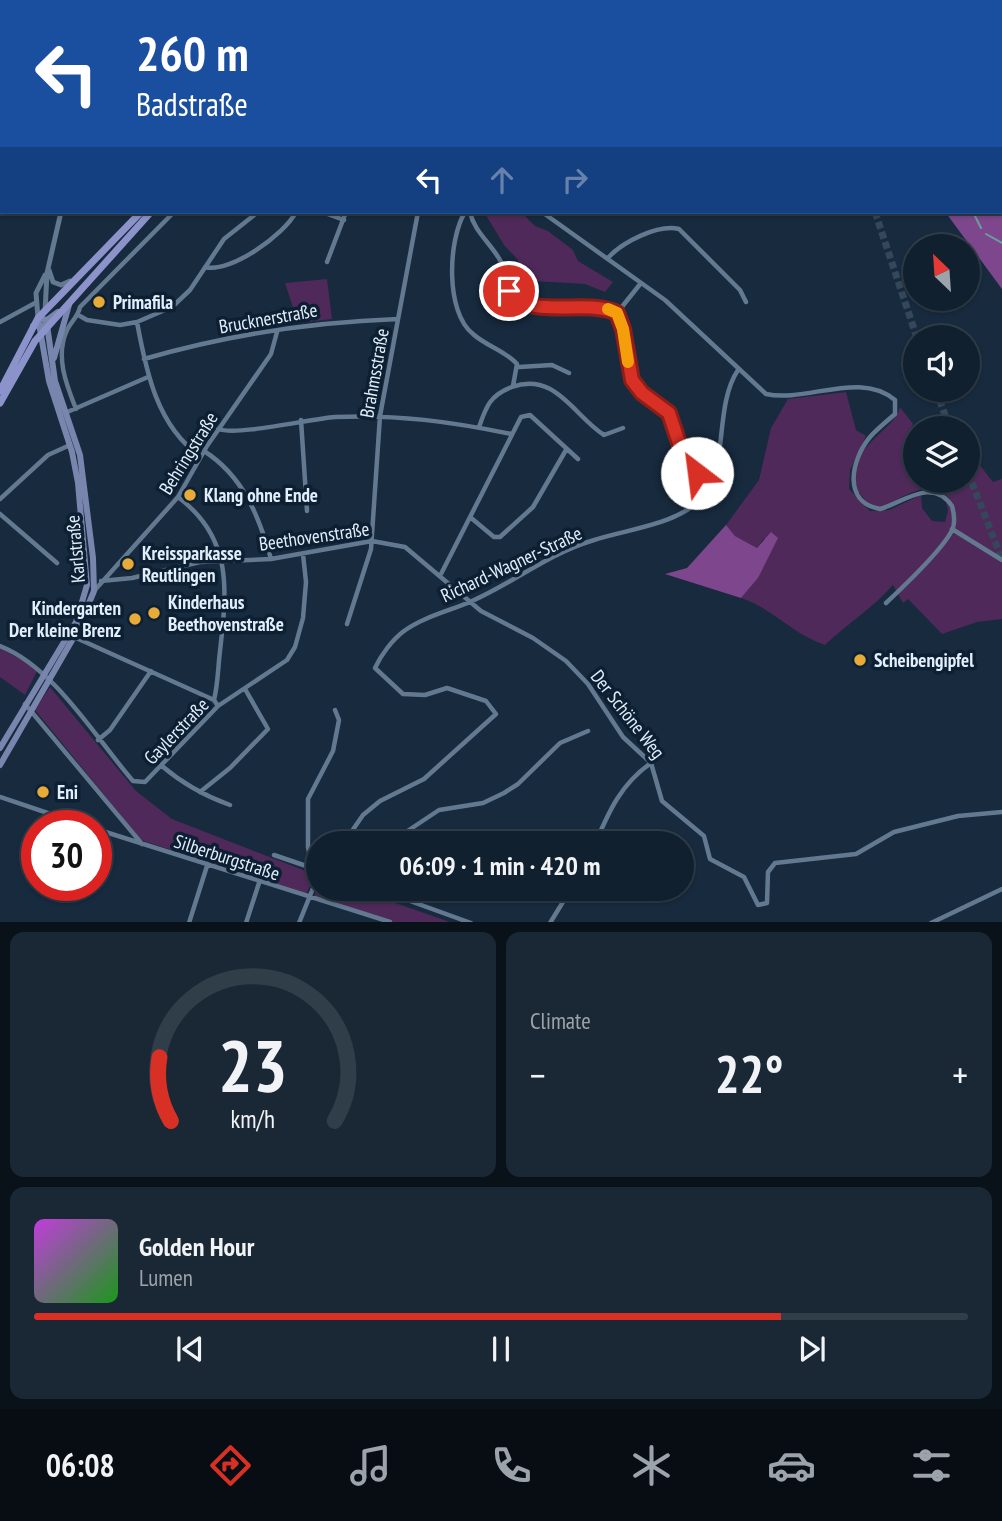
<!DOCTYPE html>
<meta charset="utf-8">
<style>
body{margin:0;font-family:"PT Sans Narrow",sans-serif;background:#1a2836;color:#f1f3f6;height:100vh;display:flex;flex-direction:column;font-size:26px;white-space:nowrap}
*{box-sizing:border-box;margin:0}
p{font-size:23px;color:#9ca3aa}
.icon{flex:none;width:38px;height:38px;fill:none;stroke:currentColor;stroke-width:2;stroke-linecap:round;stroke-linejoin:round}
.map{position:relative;height:922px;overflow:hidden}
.details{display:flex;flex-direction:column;gap:10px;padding:10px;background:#091219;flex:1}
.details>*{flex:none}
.guide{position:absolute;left:0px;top:0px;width:1003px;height:214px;box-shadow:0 2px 5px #0004,0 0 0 2px #303e4a;background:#1a4fa0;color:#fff;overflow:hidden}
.needle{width:46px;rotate:335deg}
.tools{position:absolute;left:903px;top:234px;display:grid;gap:14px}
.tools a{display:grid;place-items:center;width:77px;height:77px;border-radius:50%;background:#11202e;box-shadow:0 2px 5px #0004,0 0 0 2px #303e4a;font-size:35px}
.speed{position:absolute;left:21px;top:810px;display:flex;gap:14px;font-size:35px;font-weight:700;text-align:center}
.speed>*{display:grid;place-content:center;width:91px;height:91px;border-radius:50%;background:#11202e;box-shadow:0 2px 5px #0004,0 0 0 2px #303e4a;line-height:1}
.speed .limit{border:10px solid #d22;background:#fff;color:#111}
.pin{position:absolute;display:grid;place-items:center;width:60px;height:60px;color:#fff;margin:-30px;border:4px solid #fff;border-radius:50%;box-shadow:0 2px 7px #0007}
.me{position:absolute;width:77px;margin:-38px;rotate:330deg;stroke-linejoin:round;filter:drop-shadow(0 0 5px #0008)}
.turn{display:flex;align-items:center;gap:24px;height:147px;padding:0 21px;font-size:32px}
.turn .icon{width:91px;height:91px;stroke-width:2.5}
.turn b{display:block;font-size:49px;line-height:60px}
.lanes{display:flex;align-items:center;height:66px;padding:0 21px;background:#0003;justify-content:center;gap:35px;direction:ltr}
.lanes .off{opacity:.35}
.big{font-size:52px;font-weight:800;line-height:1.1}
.details .card{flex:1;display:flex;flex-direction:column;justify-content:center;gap:10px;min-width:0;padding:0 24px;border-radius:14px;background:#1a2836}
.details .dial{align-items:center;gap:0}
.dial svg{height:182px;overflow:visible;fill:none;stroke:#303e4a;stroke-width:7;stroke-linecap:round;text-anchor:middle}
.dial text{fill:#f1f3f6;stroke:none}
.song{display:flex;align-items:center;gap:21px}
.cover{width:84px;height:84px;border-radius:10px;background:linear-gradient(135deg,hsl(290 70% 55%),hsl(120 70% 35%))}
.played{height:7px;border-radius:4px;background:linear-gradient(90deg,#d93025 80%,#303e4a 80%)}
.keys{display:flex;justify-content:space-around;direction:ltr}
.heat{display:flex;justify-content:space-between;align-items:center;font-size:38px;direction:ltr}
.details .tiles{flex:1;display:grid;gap:10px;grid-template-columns:1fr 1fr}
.card:last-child{grid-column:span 2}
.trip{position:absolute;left:306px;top:831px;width:388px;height:70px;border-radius:35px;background:#11202e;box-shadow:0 2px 5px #0004,0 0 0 2px #303e4a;font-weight:800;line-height:70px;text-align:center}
.tab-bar{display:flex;height:112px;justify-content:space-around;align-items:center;background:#070d12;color:#9ca3aa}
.tab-bar .icon{width:49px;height:49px}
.tab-bar .current{color:#d93025}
.tab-bar b{font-size:32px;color:#f1f3f6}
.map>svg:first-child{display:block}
</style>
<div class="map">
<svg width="1002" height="923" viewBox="0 0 1002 923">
<rect width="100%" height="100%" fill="#172a3e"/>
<path fill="#4f2959" d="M484,212H521L535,226L548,231L573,250L578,261L613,282L605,292L585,284L517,280L518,260L504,245Z
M327,279L332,319L298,323L285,283Z
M846,392L856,430L866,436L850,470L849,489L870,511L889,510L921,495L922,508L932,521L945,522L948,510L946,501L950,499C929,475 902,499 880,508L866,501L855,488C848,444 894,432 900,407L913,424L907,437L908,442L915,440V481H968V450L993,482L1002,479V619L977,622L942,634L908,599L903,603L893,585C873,608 847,624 825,645C794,635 772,608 741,598L758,578L764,538L757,548L735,536L726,525L759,480L771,428L788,399Z
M0,648L38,669L25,695L0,677Z
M50,687L136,791L172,819L316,875L306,894L141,840L35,710Z
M318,887L355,889L450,922H389L314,896Z"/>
<path fill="#7e478d" d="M945,0H1002V289L946,213L1001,212V2Z
M726,525L735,536L757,548L771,532L778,538L758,578L741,598L665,574L687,568Z"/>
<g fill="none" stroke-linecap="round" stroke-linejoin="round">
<path stroke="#6aa09c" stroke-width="2" d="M589,0V2
M649,0L650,2
M973,212L981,228
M986,234L1002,243"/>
<path stroke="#35475a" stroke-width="7" stroke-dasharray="7 3.5" stroke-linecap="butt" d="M875,212L917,338
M936,390L950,429
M968,473L1002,559"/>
<path stroke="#637990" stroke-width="4.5" d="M226,0L228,2
M549,0L551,2
M5,2L6,0
M239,2L241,0
M371,2L373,0
M0,12L2,8
M322,212L344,220
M465,212C448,240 445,312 473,334C486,346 506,351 517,364L513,386
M470,212C474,232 492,244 501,262C507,273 504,288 513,297C533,318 588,299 617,313L623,329L632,380L642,393L669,413L684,458L710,489
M542,212L665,300L766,394C806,403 860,370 895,400V414C886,422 877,429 870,437C851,460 842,502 880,509C904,502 932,477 952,506C954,513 955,521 953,528C945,548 903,587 886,603
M608,258C622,242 658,224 679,229L740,290L746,302
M327,262L346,212
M205,267C230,274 285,234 296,212
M617,313L641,283
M80,316L87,320L120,325L137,322L172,307L190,290L224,239L258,212
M0,322L35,303
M137,322C146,371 157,426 200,456
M144,359C227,335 312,322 398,319
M519,367L552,365L569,373
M76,409C66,384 55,356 67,330C72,320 78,317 80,307L174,212
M65,413L148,377
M301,420L307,511
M479,427C486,407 490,395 512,387C555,371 574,416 604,435L623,428
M218,429C238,436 309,419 335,417C396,414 453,422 511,434
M204,451C243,476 259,516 271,559
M178,497C233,538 227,590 220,651C218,667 218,684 214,700L218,706
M0,499L48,455L70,445
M0,514L57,563
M470,517L494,537H500L533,507L566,450
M952,529L1002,560
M441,574L521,417L530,415L578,459
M101,581L132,578L200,562L271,559L372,541L405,547L481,611L533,638L566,661L588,684L623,737L651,763L662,801L704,836L710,859L744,877L758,905L767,903L768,872L775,863L856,854L894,832L958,816L1002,812
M94,591L178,497L207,446L271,354L277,332
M347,624L371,549L380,416L418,212
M74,637L214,700
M0,646C54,667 95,737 133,781L145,782L218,706L287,660L295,647L303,618L306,582L303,554
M25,704L142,844
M98,740L110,730L151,671
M162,766C183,784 205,796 230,805
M200,792L230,768L268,729L245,689
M0,797L86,826
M96,829L390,922
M346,839L354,844
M343,844L363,815L380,801L424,779L496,714L486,701L447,688L425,695L403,694L375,668C381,655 392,640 404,631C425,616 450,611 472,601C513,583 548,554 591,541C629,528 673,527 704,497C728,472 714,405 738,370
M388,844L439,810L483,803L504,793L518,784L560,743L588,731
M595,844C609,811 621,784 651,763
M274,855L318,870
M312,867L308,847V799L333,751L339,720L335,710
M377,889L471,923
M189,923L207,866
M246,923L259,883
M299,923L318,876
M550,923L571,889
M931,923L1002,889"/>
<path stroke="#637990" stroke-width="5" d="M182,2L183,0
M49,270L53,282L61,285L70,281
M45,312L47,273L61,212
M38,318L36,293L45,275"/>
<path stroke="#7886ad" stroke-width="6" d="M54,358L69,305
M0,748L76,622L87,585L78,483L72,452L49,381L38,318L47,320L58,312
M0,765L78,630L94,591L93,558L80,455L55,381L47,325L33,326"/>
<path stroke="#8c93ca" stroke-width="7" d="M807,0L808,2
M322,2L323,0
M0,391L38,318L141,212
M0,403L35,341L151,212"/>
<path stroke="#9a9cde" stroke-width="8" d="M342,2L343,0
M353,2L355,0"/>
</g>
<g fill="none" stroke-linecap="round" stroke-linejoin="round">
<g stroke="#8d1f18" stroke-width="18">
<path id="route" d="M509,291C530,321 585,298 617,313L623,329L632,380L642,393L669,413L684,458L697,473"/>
</g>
<use href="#route" stroke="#d93025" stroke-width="12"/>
<path stroke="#f59e0b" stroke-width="12" d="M608,309L617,313L623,329L628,362"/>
</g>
<g fill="#e8ab37" stroke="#0d2033" stroke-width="2.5">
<circle cx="99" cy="302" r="7"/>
<circle cx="190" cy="495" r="7"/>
<circle cx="128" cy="564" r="7"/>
<circle cx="154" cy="613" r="7"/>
<circle cx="135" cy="619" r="7"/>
<circle cx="860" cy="660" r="7"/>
<circle cx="43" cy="792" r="7"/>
</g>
<g text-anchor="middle" stroke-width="7" stroke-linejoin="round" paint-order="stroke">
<g font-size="19" font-weight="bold" fill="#e2eefc" stroke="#0d2033" text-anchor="start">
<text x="113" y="309">Primafila</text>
<text x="204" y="502">Klang ohne Ende</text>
<text x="142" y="560">Kreissparkasse<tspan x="142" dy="22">Reutlingen</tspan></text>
<text x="168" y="609">Kinderhaus<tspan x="168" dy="22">Beethovenstraße</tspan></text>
<text x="121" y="615" text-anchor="end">Kindergarten<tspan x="121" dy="22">Der kleine Brenz</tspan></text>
<text x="874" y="667">Scheibengipfel</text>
<text x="57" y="799">Eni</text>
</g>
<g font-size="19" fill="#e2eefc" stroke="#0d2033">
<text transform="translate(268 318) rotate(-10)" y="7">Brucknerstraße</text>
<text transform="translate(374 373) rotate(-80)" y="7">Brahmsstraße</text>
<text transform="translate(188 453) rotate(-58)" y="7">Behringstraße</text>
<text transform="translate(314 536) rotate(-8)" y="7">Beethovenstraße</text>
<text transform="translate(75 549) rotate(-95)" y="7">Karlstraße</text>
<text transform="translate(511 564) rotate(-25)" y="7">Richard-Wagner-Straße</text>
<text transform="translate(628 714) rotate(52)" y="7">Der Schöne Weg</text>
<text transform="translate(176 731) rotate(-46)" y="7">Gaylerstraße</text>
<text transform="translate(227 857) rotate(18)" y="7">Silberburgstraße</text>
</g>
</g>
</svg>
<div class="tools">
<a><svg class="needle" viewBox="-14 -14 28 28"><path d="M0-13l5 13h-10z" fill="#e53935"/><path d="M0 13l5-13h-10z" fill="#9ca3aa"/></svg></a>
<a><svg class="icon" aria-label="sound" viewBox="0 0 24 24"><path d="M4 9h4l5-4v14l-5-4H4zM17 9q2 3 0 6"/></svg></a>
<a><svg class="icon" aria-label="layers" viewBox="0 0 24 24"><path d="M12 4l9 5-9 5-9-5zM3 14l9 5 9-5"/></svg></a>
</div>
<div class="speed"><div class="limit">30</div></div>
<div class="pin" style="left:509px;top:291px;background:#d93025"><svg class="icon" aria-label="arrive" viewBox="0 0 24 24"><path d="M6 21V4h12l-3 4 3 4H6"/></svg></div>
<svg class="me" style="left:697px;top:473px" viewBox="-20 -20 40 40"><circle r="19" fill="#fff"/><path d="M0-13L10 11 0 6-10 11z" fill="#d93025"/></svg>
<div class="trip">06:09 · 1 min · 420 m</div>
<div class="guide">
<div class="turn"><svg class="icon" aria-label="left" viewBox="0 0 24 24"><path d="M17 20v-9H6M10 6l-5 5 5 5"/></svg><div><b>260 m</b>Badstraße</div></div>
<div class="lanes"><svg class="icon" aria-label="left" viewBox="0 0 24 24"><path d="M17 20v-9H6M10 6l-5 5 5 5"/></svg><svg class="icon off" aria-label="ahead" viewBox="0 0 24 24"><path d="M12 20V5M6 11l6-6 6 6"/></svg><svg class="icon off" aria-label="right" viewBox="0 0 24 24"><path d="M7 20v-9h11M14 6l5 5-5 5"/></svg></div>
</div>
</div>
<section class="details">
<div class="tiles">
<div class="card dial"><svg viewBox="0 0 100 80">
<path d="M14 69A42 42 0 1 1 86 69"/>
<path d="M14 69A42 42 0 0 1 9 41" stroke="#d93025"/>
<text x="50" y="56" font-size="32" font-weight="700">23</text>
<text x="50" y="72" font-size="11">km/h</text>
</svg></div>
<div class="card"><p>Climate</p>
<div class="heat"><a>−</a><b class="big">22°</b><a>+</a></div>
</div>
<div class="card">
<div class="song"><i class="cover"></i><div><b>Golden Hour</b><p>Lumen</p></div></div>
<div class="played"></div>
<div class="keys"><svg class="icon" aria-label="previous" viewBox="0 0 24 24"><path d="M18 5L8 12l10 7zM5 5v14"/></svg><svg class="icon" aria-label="pause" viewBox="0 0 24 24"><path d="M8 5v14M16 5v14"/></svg><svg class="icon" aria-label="next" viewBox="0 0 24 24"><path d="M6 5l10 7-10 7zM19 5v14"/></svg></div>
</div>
</div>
</section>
<nav class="tab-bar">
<b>06:08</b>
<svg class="icon current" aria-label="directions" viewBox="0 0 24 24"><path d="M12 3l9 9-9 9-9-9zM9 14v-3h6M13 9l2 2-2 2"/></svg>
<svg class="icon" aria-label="music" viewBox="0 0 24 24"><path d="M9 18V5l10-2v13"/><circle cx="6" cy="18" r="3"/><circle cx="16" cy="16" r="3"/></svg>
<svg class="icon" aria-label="phone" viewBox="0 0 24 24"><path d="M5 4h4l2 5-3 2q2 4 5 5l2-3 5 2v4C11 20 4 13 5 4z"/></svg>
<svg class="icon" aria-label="climate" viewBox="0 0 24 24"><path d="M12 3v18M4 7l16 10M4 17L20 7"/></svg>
<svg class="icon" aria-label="car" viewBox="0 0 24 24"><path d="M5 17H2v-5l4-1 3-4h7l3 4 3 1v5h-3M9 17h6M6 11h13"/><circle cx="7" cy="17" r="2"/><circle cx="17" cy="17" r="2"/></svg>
<svg class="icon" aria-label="filters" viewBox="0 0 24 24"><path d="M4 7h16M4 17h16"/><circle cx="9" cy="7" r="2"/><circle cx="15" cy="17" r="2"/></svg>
</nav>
